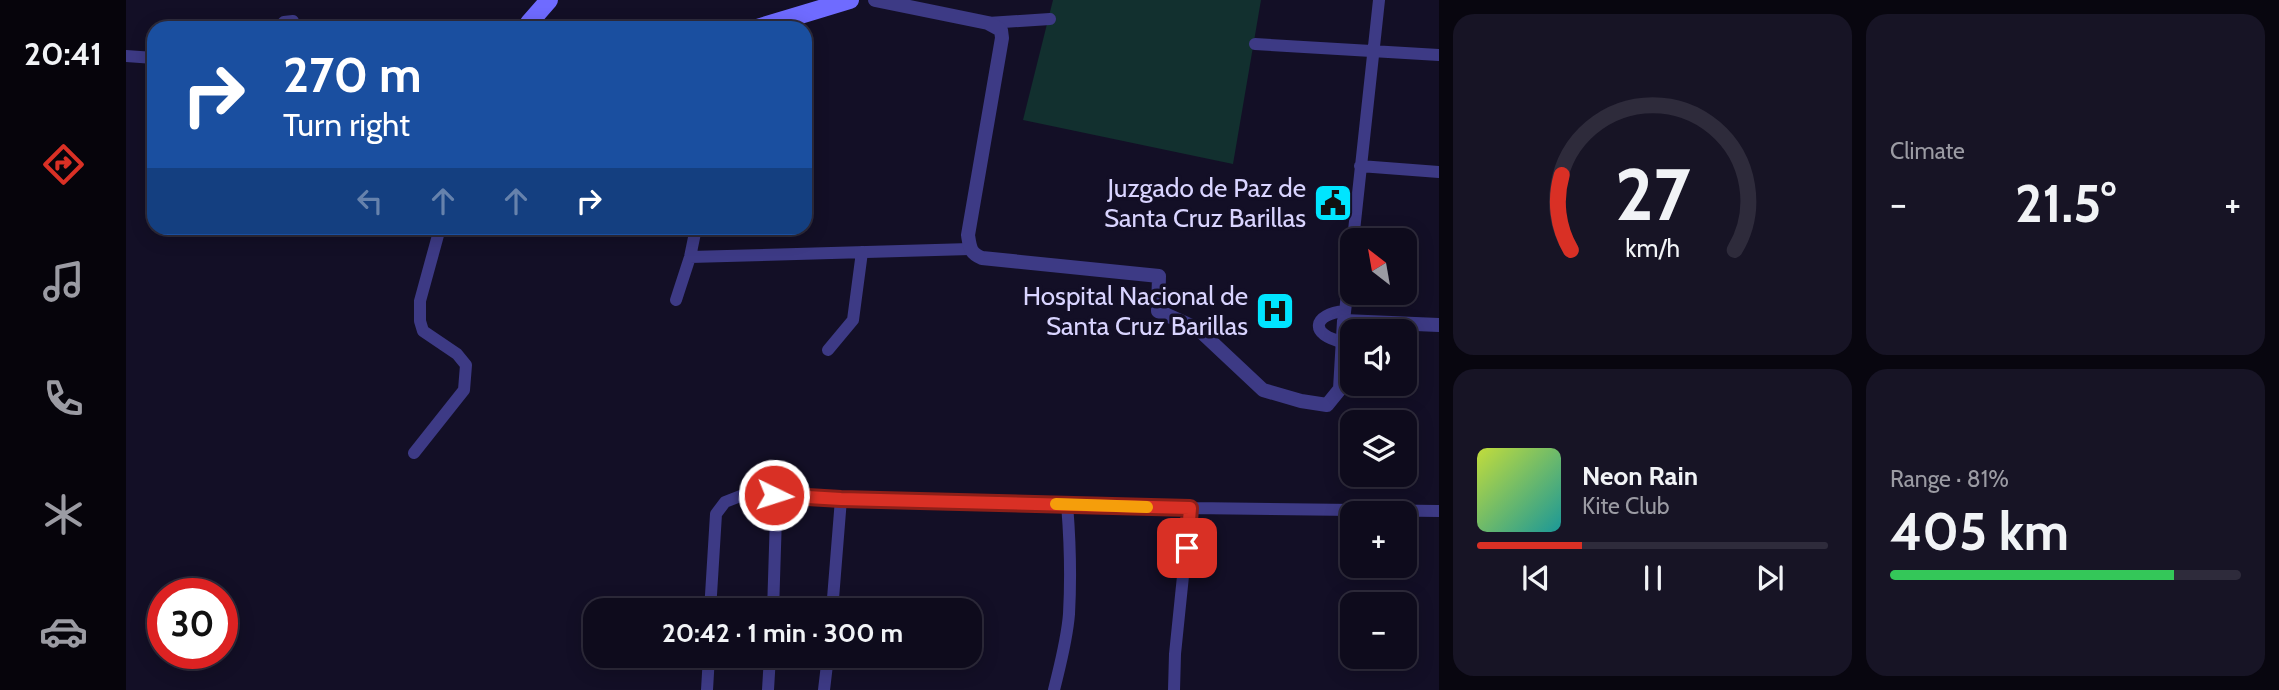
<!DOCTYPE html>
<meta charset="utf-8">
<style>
body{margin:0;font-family:Cabin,sans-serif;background:#171425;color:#f1f3f6;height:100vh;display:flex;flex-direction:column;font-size:26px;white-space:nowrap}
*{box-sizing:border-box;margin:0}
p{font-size:23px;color:#9b9ba3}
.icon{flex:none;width:38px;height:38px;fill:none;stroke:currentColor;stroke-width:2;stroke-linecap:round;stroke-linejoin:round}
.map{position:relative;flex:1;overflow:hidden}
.panel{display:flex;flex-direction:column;gap:14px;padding:14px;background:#08060f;width:840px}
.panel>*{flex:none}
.top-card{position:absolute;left:21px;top:21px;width:665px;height:214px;border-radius:21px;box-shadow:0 4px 18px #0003,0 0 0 2px #2e2b3b;background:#1a4fa0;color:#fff;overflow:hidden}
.needle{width:46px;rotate:329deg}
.tools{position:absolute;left:1214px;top:228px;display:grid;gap:14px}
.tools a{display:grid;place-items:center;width:77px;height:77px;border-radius:14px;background:#0e0b1c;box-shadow:0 4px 18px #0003,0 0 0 2px #2e2b3b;font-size:35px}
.speed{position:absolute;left:21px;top:578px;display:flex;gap:14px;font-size:35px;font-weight:700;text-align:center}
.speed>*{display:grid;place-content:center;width:91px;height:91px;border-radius:50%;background:#0e0b1c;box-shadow:0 4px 18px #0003,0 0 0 2px #2e2b3b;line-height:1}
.speed .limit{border:10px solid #d22;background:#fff;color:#111}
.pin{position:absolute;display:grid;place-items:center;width:60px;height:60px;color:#fff;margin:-30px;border-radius:14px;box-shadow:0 4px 10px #0006}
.me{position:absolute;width:77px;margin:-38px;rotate:94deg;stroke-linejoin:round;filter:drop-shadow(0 0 5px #0008)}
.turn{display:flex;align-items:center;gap:24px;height:147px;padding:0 21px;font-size:32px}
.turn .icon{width:91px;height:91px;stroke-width:2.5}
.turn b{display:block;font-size:49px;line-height:60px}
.lanes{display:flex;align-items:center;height:66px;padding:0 21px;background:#0003;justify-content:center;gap:35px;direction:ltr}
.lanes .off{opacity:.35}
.big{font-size:52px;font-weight:700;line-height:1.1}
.panel .tile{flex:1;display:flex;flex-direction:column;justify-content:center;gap:10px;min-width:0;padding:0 24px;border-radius:21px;background:#171425}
.panel .dial{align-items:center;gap:0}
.dial svg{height:182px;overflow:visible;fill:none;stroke:#2e2b3b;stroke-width:7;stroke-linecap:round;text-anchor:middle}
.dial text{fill:#f1f3f6;stroke:none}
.song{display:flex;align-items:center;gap:21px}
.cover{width:84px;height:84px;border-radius:10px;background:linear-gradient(135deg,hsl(70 70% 55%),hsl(180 70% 35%))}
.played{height:7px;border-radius:4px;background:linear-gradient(90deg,#d93025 30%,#2e2b3b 30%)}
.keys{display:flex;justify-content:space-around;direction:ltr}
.heat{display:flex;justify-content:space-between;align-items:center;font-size:38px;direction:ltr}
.charge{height:10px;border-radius:5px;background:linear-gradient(90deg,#34c759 81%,#2e2b3b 0)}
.panel .tiles{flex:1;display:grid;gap:14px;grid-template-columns:repeat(2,1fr)}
.trip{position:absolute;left:457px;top:598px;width:399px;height:70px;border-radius:21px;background:#0e0b1c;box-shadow:0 4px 18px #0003,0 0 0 2px #2e2b3b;font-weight:700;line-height:70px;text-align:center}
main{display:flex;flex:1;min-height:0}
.dock{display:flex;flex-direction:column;width:126px;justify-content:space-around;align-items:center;background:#06040b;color:#9b9ba3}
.dock .icon{width:49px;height:49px}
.dock .active{color:#d93025}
.dock b{font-size:32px;color:#f1f3f6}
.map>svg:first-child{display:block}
</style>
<main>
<nav class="dock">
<b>20:41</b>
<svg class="icon active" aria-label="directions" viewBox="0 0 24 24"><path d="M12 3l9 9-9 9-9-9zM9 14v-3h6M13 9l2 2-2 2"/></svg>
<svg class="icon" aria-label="music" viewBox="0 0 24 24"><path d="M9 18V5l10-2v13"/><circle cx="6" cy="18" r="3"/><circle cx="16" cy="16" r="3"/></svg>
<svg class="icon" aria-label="phone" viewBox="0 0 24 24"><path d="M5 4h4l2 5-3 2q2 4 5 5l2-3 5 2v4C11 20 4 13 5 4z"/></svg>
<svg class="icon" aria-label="climate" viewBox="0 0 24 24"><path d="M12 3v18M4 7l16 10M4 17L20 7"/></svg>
<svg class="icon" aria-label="car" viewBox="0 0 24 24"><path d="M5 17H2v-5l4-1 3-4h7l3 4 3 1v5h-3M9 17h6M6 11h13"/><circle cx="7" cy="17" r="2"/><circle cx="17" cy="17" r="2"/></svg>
</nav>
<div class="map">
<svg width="1313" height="690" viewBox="0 0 1313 690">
<rect width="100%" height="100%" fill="#130f26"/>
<path fill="#12302f" d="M927,0H1135L1107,164L897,120Z"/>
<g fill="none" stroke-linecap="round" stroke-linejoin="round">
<path stroke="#3d3a85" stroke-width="12" d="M862,23L924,19
M152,28L158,22L167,21L168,28
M1129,44L1313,55
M0,56L28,58
M1234,166L1313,172
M1227,240L1253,0
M564,257L844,249
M550,300L564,257L570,228
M1218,321L1227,240
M1217,342C1183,335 1186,314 1219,311
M702,350L727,320L736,252
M288,453L338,390L340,365L331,354L297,331L294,321V301L314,228
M585,602L636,611
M584,611L590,514L599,502L617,495L1064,508L1313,511
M647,611L650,516L648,495
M706,611L715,499
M581,690L583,656
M642,690L644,656
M698,690L702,656
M928,690C934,665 941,640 943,614C945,578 944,540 941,504
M1048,690L1049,654L1064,508"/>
<path stroke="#3d3a85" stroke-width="14" d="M749,0L862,23L875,30L876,38L842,235C844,248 844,253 856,258L1033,276L1032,311L1072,329L1137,390L1175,401L1201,405L1214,389L1218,321L1313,325"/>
<path stroke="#6f6bff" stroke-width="18" d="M402,28L403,23L423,0
M631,28L724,0"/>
</g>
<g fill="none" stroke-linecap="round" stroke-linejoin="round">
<g stroke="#8d1f18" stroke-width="18">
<path id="route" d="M648,495L715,499L1064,508L1061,548"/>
</g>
<use href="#route" stroke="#d93025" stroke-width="12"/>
<path stroke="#f59e0b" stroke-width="12" d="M930,504L1021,507"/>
</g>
<defs>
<g id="civic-square" transform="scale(2.0125)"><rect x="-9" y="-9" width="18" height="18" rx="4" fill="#00e5ff" stroke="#130f26"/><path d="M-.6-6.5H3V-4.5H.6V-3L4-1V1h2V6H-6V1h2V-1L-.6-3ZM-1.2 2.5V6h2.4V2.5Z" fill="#111"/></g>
<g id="hospital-square" transform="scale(2.0125)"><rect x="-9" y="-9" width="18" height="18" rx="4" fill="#00e5ff" stroke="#130f26"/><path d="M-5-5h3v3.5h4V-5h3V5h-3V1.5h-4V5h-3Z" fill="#111"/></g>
</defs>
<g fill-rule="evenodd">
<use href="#civic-square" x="1207" y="203"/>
<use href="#hospital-square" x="1149" y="311"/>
</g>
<g text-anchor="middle" stroke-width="7" stroke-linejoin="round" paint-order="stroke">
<g font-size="26" fill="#d9d4ff" stroke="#130f26" text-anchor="end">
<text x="1180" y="197">Juzgado de Paz de<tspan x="1180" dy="30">Santa Cruz Barillas</tspan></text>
<text x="1122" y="305">Hospital Nacional de<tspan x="1122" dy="30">Santa Cruz Barillas</tspan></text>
</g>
</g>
</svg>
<div class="tools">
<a><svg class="needle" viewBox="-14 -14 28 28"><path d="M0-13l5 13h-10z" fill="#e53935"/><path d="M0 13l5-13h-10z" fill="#9b9ba3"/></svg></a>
<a><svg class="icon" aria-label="sound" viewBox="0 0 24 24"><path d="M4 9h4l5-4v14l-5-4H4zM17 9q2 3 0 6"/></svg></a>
<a><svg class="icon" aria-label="layers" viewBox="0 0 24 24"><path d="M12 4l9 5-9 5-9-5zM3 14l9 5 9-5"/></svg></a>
<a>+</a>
<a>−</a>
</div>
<div class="speed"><div class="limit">30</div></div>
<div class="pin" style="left:1061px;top:548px;background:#d93025"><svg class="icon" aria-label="arrive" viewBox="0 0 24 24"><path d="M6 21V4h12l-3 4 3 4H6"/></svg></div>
<svg class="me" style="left:648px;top:495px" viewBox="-20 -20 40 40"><circle r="17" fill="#d93025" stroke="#fff" stroke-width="3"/><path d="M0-11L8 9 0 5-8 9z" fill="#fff"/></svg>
<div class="trip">20:42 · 1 min · 300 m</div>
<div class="top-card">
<div class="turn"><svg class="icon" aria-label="right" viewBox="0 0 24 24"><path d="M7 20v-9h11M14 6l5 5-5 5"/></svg><div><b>270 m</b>Turn right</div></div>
<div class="lanes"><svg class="icon off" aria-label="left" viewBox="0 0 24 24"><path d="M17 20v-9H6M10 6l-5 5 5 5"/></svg><svg class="icon off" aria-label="ahead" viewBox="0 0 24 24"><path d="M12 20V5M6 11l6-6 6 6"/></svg><svg class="icon off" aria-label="ahead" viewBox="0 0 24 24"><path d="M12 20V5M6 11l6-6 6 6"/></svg><svg class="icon" aria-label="right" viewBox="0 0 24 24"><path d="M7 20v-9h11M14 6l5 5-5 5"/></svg></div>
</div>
</div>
<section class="panel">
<div class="tiles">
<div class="tile dial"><svg viewBox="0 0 100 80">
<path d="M14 69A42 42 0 1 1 86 69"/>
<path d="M14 69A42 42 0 0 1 10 36" stroke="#d93025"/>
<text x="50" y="56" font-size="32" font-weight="700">27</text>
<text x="50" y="72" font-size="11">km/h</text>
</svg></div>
<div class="tile"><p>Climate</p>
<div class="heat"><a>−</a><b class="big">21.5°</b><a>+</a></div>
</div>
<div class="tile">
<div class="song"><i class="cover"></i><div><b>Neon Rain</b><p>Kite Club</p></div></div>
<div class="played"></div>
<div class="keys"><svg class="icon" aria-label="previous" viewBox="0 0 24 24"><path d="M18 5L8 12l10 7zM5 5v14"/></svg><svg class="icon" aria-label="pause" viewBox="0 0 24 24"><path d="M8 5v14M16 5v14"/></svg><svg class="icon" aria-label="next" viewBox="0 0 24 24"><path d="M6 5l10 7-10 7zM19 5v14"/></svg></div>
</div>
<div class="tile"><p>Range · 81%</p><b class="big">405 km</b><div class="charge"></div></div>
</div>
</section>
</main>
